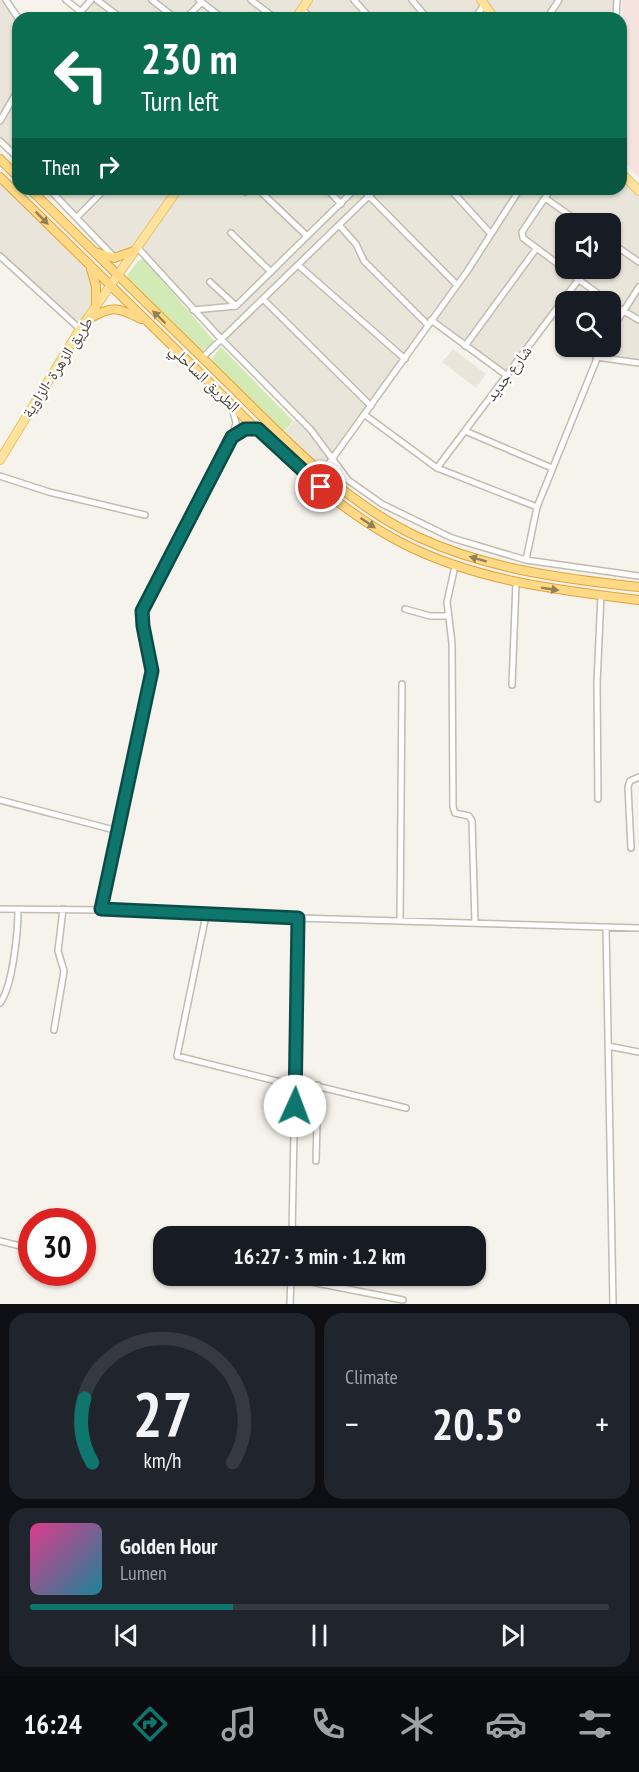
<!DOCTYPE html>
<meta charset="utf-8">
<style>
body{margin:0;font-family:"PT Sans Narrow","Noto Naskh Arabic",sans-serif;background:#20242c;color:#f1f3f6;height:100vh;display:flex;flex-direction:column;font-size:22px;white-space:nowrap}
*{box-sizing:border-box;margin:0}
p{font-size:20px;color:#9ea1a6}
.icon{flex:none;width:33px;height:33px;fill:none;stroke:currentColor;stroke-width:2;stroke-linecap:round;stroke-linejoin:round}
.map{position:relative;height:1304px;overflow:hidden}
.drawer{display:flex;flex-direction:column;gap:9px;padding:9px;background:#0d0f14;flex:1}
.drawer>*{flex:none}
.top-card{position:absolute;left:12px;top:12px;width:615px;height:183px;border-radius:18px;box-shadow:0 2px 4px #0004;background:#0b6e4f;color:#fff;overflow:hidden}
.controls{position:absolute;left:555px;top:213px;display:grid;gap:12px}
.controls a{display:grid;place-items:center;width:66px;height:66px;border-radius:12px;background:#171b24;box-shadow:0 2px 4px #0004;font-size:30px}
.speed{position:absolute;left:18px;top:1208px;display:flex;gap:12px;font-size:30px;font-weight:700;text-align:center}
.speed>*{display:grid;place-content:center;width:78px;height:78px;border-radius:50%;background:#171b24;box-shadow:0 2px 4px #0004;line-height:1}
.speed .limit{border:9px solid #d22;background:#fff;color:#111}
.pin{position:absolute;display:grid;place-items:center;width:51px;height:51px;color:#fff;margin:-26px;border:3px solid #fff;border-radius:50%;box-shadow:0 2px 6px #0007}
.me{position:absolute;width:66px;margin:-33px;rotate:2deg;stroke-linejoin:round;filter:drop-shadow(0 0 4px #0008)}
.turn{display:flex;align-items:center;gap:21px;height:126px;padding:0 30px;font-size:27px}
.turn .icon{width:78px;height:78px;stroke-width:2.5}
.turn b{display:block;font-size:42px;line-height:51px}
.then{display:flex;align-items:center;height:57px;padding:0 30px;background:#0003;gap:12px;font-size:22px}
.big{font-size:45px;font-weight:700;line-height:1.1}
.drawer .tile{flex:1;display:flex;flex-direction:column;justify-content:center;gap:9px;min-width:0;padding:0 21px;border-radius:18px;background:#20242c}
.drawer .dial{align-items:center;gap:0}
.dial svg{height:156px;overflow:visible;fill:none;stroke:#363941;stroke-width:7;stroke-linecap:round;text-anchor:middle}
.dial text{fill:#f1f3f6;stroke:none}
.song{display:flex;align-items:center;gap:18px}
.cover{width:72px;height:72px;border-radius:9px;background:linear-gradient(135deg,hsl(330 70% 55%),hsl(190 70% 35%))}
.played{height:6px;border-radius:3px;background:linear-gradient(90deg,#0f766e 35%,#363941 35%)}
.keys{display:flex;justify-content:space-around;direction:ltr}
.heat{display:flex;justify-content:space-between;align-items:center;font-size:33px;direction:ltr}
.drawer .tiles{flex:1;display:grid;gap:9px;grid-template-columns:1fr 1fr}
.tile:last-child{grid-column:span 2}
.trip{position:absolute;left:153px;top:1226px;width:333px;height:60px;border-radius:18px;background:#171b24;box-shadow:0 2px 4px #0004;font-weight:700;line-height:60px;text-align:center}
.tab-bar{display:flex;height:96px;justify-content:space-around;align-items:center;background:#090b0e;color:#9ea1a6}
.tab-bar .icon{width:42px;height:42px}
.tab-bar .selected{color:#0f766e}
.tab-bar b{font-size:27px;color:#f1f3f6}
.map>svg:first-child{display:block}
</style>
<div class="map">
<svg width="639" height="1304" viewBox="0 0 639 1304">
<rect width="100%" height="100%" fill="#f6f3ec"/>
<path fill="#eae5da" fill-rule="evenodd" d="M0,0H6L18,18V159L0,141Z
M94,0H308L295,18H78Z
M313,0H480L494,18H300Z
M484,0H615L614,18H498Z
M621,171L639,190V360L593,354L585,347L610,346V302H566L565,331L549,317L506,375L433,320L522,189H621ZM566,224H610V268H566Z
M0,178L90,267L96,299L80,327L0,255Z
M48,189H519L322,472L284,433L299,415L137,247L114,257Z
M453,349L486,374L476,388L442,362Z"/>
<path fill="#f6e3e0" d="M622,0H639V177L621,160Z"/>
<path fill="#d2eab5" d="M144,259L215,342L201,352L128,281L127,276L138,261Z
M221,347L293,421L283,433L213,364L212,358Z"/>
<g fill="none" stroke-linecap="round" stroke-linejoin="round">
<g stroke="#c2bbae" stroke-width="8">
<path id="minor" d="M6,0L18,18
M66,0L81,12
M97,0L121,18
M152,0L175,18
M199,0L222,18
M251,0L275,18
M354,0L370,18
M412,0L427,18
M302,9L310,18
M75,18L91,0
M186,18L202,2
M475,18L484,5
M547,18L559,0
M616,18L617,0
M0,121L18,90
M0,141L18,158
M49,189L113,256
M241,189L245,192L250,189
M327,189L341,204
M362,189L457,285
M450,189L491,234
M551,189L522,232L523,238L609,302
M262,193L307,236
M545,198L582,224
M77,217L105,189
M339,225L356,244L364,261L428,325
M231,233L271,272
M610,242L639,262
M137,247L222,340L311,430L348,480L382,504L452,538L526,560L639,576
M0,256L80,329
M298,265L405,359
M210,282L236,306
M264,300L371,406
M610,303L639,320
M193,310L236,306L355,189
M431,320L506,375
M610,332L639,287
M465,346L536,249
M596,357L639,363
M202,358L376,189
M365,415L437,468L537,507
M465,431L552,468
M234,436L245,429H255
M437,468L579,279
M322,473L468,270L520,189
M0,476L49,492L145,515
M526,560L537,507L602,346
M455,566L447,602L452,643L453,807L455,813L469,816L472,821L475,923
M405,609L430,616H448
M512,685L516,583
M598,799L597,683L601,595
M0,800L118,831
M631,848L628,787L630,781L639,777
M0,909L101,910L298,918L639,928
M101,910L152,671L143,626V611L232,437L236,423L232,407
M206,915L177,1056L296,1086
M400,921L402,684
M606,927L613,1304
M0,1003C13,986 18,931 18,909
M54,1030L64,971L58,951L63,909
M608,1046L639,1052
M296,1081L406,1108
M316,1161L318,1085
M292,1236L298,918
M0,1241L32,1249
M291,1278L403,1300
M290,1304L291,1276"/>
</g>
<g stroke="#e6c16a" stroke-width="10">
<path id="primary" d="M481,0L494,18
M296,18L308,0
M621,173L639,191
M0,460L80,329L178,189"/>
</g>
<g stroke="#e0a43c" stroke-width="10">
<path id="trunk" d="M0,159L18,177
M0,177C68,244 136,310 204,377C264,437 326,504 402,543C476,581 558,590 639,600
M30,189C96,254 162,319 228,383C286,440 343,502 418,537C487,569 564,579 639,587
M95,252L114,258L134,251
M91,269L96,286V307
M87,320C112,306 115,306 141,319"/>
</g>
<use href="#minor" stroke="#fff" stroke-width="5"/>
<use href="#primary" stroke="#ffe39c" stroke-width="8"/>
<use href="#trunk" stroke="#ffd985" stroke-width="8"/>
</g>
<defs><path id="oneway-solid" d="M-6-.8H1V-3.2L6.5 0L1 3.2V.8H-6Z" transform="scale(1.5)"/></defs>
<g fill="#938057">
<use href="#oneway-solid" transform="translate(42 218) rotate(45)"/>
<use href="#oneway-solid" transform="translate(159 317) rotate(-136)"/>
<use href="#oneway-solid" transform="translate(368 523) rotate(34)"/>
<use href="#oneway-solid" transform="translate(478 559) rotate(-164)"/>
<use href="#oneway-solid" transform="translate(550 589) rotate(9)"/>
</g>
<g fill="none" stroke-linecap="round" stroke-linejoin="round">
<g stroke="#0a4d48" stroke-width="15">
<path id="route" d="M295,1106L298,918L101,909L152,671L143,626L142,611L232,437L245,429H258L321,487"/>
</g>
<use href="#route" stroke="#0f766e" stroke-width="10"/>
</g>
<g text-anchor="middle" stroke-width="4.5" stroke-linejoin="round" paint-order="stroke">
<g font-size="16" fill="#4b4439" stroke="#fff">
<text transform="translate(57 367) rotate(-57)" y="6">طريق الزهرة -الزاوية</text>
<text transform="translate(508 373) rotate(-53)" y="6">شارع جديد</text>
<text transform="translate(205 378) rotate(44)" y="6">الطريق الساحلي</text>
</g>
</g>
</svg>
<div class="controls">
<a><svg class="icon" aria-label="sound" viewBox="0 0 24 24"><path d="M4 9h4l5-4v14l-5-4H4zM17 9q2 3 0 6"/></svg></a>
<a><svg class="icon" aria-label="search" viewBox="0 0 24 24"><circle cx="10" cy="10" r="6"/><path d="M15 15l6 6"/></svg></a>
</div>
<div class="speed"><div class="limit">30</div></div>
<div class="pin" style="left:321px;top:487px;background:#d93025"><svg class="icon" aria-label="arrive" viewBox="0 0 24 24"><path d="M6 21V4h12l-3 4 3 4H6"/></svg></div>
<svg class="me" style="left:295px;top:1106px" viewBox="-20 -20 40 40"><circle r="19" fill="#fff"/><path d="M0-13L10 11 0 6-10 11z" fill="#0f766e"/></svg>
<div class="trip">16:27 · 3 min · 1.2 km</div>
<div class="top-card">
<div class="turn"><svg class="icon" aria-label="left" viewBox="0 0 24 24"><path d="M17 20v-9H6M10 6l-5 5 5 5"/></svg><div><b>230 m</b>Turn left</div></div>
<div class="then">Then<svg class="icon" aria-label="right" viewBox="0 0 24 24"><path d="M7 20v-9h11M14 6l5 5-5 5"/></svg></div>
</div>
</div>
<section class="drawer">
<div class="tiles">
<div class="tile dial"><svg viewBox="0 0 100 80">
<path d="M14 69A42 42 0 1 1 86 69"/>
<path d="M14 69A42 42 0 0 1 10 36" stroke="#0f766e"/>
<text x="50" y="56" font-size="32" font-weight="700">27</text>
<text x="50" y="72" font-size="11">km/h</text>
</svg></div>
<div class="tile"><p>Climate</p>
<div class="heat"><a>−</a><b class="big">20.5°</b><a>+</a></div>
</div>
<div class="tile">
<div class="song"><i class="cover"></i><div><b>Golden Hour</b><p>Lumen</p></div></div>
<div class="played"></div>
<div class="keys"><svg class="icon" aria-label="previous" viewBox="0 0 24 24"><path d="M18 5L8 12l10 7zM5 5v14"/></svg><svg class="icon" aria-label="pause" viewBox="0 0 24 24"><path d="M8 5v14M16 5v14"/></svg><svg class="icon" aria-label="next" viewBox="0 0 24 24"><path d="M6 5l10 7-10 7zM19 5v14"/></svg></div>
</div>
</div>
</section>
<nav class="tab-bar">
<b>16:24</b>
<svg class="icon selected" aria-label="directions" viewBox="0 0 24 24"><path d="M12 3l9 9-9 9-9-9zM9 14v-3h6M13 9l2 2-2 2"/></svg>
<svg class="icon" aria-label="music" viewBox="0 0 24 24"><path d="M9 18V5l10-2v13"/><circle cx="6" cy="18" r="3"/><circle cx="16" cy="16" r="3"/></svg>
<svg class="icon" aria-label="phone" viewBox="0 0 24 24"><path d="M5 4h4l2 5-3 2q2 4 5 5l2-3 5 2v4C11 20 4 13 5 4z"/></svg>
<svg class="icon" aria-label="climate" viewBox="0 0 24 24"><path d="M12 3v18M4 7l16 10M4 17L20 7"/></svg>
<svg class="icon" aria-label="car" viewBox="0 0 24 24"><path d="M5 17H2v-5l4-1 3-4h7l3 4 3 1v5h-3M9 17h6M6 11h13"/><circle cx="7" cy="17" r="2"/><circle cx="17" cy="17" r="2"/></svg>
<svg class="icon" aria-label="filters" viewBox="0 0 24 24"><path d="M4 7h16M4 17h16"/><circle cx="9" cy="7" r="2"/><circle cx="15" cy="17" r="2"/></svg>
</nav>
